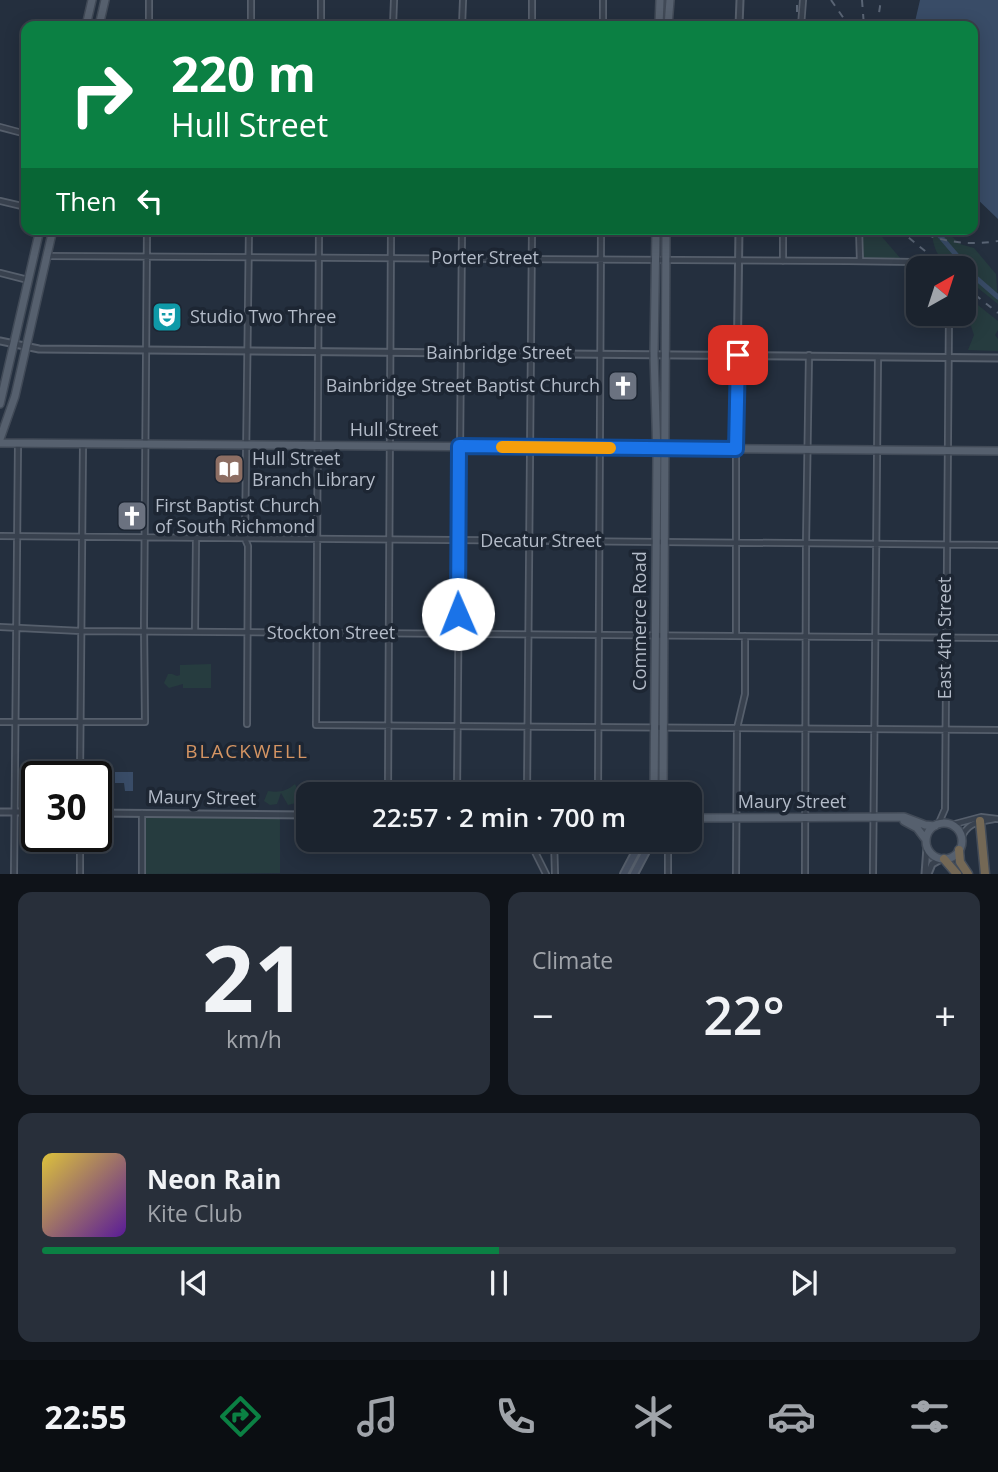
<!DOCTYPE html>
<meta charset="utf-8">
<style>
body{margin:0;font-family:"Open Sans",sans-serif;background:#282f3a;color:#f1f3f6;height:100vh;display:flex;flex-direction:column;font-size:26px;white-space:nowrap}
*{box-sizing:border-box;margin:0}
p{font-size:23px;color:#a0a4aa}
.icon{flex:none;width:38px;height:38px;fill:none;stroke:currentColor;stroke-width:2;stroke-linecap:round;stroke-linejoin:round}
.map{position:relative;height:874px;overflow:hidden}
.side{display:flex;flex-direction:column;gap:18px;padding:18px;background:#0f1319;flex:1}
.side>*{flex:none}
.banner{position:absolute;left:21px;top:21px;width:957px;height:214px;border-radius:14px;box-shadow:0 4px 18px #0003,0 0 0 2px #39404a;background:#0b8043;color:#fff;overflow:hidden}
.needle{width:46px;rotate:39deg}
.tools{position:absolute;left:906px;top:256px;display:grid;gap:14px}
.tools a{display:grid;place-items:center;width:70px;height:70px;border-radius:14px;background:#1b232e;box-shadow:0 4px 18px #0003,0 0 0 2px #39404a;font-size:35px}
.speed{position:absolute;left:21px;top:761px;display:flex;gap:14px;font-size:35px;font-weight:700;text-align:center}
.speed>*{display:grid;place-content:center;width:91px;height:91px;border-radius:50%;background:#1b232e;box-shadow:0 4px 18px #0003,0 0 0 2px #39404a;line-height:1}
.speed .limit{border:4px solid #111;border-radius:10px;background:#fff;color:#111}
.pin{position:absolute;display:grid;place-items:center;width:60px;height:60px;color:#fff;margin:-30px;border-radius:14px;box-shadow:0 4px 10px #0006}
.me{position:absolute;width:77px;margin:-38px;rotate:359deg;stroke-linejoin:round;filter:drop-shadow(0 0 5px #0008)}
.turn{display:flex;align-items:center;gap:24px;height:147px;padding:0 35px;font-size:32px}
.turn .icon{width:91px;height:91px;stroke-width:2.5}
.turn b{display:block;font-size:49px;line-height:60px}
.then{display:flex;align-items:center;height:66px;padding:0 35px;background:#0003;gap:14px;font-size:26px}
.big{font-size:52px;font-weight:600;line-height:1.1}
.side .widget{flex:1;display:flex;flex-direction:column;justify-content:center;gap:10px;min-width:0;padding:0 24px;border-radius:14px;background:#282f3a}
.side .dial{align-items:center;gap:0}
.dial b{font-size:91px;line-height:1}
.song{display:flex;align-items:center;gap:21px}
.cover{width:84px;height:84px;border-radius:10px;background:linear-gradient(135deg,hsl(50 70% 55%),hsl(270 70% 35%))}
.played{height:7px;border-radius:4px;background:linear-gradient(90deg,#0b8043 50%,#39404a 50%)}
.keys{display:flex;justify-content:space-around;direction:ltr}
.heat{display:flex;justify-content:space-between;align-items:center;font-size:38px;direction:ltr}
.side .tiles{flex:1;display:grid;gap:18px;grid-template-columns:1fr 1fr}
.widget:last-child{grid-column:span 2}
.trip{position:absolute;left:296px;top:782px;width:406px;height:70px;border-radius:14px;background:#1b232e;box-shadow:0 4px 18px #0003,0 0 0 2px #39404a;font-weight:600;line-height:70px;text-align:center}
.dock{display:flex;height:112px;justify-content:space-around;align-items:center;background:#0b0e12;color:#a0a4aa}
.dock .icon{width:49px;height:49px}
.dock .on{color:#0b8043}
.dock b{font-size:32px;color:#f1f3f6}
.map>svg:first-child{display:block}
</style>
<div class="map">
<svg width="998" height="874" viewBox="0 0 998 874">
<rect width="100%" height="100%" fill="#242f3e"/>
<path fill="#263c3f" d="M862,229L877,231L901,259L863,258Z
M924,229H944L960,244L974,248L996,274L998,304L964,277V268C943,268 934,254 932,234Z
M964,294L998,321V330L995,335L998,339V351L968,350L974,335L971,326L962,322L953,323L951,313H964Z
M211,664V688H183V684L169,688L164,683L168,674H172L177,676L180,675V665Z
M295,784L303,801L288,805L281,793L277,804L270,805L264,801L268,791C279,793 287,791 295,784Z
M142,813L280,815V873L142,874Z"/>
<path fill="#394c67" d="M920,0H998V219L973,195V26H914Z
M115,772H133V791H125L124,783H115Z"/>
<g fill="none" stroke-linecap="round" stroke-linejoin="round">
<path stroke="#394c67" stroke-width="5" d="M934,229L976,278L998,297"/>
<g stroke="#565f6c" stroke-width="8">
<path id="minor" d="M149,26V0
M251,26V0
M321,26V0
M393,26L394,0
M462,26L463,0
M532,26V0
M603,26V0
M801,26L803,0
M0,127L26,134
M0,201L26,207
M319,229L316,725L998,730
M859,229L860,261
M47,256L848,261L914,262L920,268
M783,261V229
M0,273L28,280
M0,536L998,545
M0,627L81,631L998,638
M195,632L196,539
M736,636V449
M0,722H145L144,624L147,229
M247,724L248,546L245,539L249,229
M80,777L83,444
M388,794L391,229
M457,794L462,229
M527,794L532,229
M598,794L601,229
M938,825L945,809L949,313
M951,825L981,817L998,819
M961,839C967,822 979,822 994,819
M529,840L546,874
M554,840L555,874
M14,874L18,444
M80,874V836
M142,874V813
M668,874V840
M736,874L737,728L745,694V636
M805,874L806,544L809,355
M873,874L878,357"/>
</g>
<g stroke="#565f6c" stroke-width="9">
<path id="tertiary" d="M739,26L740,0
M0,341L39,349L998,358
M736,449L739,229
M0,812H37
M96,813L308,815
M925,874L927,847
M928,874L932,864L941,859"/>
</g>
<g stroke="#565f6c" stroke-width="10">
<path id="secondary" d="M624,874L642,840
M634,874L652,840"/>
</g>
<g stroke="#414a57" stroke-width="10">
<path id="primary" d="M86,26L92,0
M99,26L105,0
M659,26L660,0
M668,26L670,0
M0,404L40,229
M0,439L15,396L53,229
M0,443L998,451
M654,794L657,456L654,354L656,229
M663,794L666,229
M690,818L904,817L925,825L935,826
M904,821L917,828L926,840
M926 841a18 18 0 1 1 36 0a18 18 0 1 1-36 0Z"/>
</g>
<g stroke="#434c59" stroke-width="11">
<path id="motorway" d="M980,821L985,874
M959,850L960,862L968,874
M944,859L957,874"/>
</g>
<use href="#minor" stroke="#38414e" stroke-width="4.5"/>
<use href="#tertiary" stroke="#38414e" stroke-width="5"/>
<use href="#secondary" stroke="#465061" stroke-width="6"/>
<use href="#primary" stroke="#56606e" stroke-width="7"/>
<use href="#motorway" stroke="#746855" stroke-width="8"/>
<path stroke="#5a6575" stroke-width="2" stroke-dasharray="7 7" stroke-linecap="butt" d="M831,0L849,26
M862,0L864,26
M797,26V0
M877,26L881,0
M898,229L946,268
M914,229C939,242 970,246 998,241
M964,286L998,313"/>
</g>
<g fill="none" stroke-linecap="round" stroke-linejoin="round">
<g stroke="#114b97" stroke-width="18">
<path id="route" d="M458,614L459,446L736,449L738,355"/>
</g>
<use href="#route" stroke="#1a73e8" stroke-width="12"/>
<path stroke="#f59e0b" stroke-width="12" d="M502,447L610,448"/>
</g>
<defs>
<g id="theatre-square" transform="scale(1.575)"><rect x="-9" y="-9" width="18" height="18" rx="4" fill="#0f9aa8" stroke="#1d2633"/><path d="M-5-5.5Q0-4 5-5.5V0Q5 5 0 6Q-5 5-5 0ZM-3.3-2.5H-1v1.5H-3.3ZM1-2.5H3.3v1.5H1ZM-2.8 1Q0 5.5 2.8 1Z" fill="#fff"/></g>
<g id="church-square" transform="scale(1.575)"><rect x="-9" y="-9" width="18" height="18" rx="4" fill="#6b7280" stroke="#1d2633"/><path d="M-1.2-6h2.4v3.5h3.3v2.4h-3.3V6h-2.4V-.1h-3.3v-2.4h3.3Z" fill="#fff"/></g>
<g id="library-square" transform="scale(1.575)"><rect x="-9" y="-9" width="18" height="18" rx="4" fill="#8d6e63" stroke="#1d2633"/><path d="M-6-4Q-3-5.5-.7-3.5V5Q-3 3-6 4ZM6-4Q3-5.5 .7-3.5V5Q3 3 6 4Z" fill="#fff"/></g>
</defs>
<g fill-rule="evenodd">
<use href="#theatre-square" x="167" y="317"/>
<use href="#church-square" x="623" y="386"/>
<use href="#library-square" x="229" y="469"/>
<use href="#church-square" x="132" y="516"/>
</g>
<g text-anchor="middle" stroke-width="7" stroke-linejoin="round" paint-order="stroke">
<g font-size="18" fill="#b4bcc9" stroke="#1d2633">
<text x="485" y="264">Porter Street</text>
<text x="499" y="359">Bainbridge Street</text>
<text x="394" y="436">Hull Street</text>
<text x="541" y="547">Decatur Street</text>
<text transform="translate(640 621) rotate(-90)" y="6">Commerce Road</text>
<text x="331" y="639">Stockton Street</text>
<text transform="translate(945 638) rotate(-90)" y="6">East 4th Street</text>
<text transform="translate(202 798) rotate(1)" y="6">Maury Street</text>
<text x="792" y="808">Maury Street</text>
</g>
<g font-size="18" fill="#b4bcc9" stroke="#1d2633" text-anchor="start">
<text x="190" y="323">Studio Two Three</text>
<text x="600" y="392" text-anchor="end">Bainbridge Street Baptist Church</text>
<text x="252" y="465">Hull Street<tspan x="252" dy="21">Branch Library</tspan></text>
<text x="155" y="512">First Baptist Church<tspan x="155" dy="21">of South Richmond</tspan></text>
</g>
<g font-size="19" letter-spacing="2" fill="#d59563" stroke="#1d2633">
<text x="247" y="758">BLACKWELL</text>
</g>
</g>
</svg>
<div class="tools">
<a><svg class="needle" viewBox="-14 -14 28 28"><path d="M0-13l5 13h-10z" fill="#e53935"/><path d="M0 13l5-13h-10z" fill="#a0a4aa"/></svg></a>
</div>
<div class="speed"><div class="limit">30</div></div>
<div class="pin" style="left:738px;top:355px;background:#d93025"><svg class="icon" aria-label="arrive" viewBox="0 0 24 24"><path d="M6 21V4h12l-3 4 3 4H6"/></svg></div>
<svg class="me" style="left:458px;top:614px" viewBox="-20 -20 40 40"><circle r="19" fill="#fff"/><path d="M0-13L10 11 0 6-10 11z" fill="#1a73e8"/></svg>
<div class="trip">22:57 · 2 min · 700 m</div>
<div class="banner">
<div class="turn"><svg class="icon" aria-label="right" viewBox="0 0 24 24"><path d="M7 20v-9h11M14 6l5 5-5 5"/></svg><div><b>220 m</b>Hull Street</div></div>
<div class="then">Then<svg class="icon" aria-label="left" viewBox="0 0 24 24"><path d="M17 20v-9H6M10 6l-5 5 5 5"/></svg></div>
</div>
</div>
<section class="side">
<div class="tiles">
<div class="widget dial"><b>21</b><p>km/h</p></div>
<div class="widget"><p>Climate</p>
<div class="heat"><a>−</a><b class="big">22°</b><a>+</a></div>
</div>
<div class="widget">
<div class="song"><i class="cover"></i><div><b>Neon Rain</b><p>Kite Club</p></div></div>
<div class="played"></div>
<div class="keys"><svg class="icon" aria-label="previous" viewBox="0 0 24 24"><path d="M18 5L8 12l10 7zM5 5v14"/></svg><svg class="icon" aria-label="pause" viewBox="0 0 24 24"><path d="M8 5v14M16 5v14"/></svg><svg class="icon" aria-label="next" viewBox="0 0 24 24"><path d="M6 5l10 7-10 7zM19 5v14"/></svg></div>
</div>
</div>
</section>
<nav class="dock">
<b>22:55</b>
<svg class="icon on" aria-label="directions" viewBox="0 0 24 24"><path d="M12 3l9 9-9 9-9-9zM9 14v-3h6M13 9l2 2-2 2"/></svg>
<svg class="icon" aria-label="music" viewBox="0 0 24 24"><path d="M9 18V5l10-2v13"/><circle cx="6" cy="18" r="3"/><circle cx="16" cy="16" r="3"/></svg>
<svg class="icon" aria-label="phone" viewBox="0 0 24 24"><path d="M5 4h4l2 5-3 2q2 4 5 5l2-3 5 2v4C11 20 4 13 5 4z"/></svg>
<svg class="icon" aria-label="climate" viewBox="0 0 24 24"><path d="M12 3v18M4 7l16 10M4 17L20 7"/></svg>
<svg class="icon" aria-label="car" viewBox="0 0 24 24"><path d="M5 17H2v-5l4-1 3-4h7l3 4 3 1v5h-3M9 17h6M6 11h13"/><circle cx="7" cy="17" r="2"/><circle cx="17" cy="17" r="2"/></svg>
<svg class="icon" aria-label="filters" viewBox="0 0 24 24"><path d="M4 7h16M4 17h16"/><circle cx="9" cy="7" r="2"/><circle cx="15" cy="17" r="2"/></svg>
</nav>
